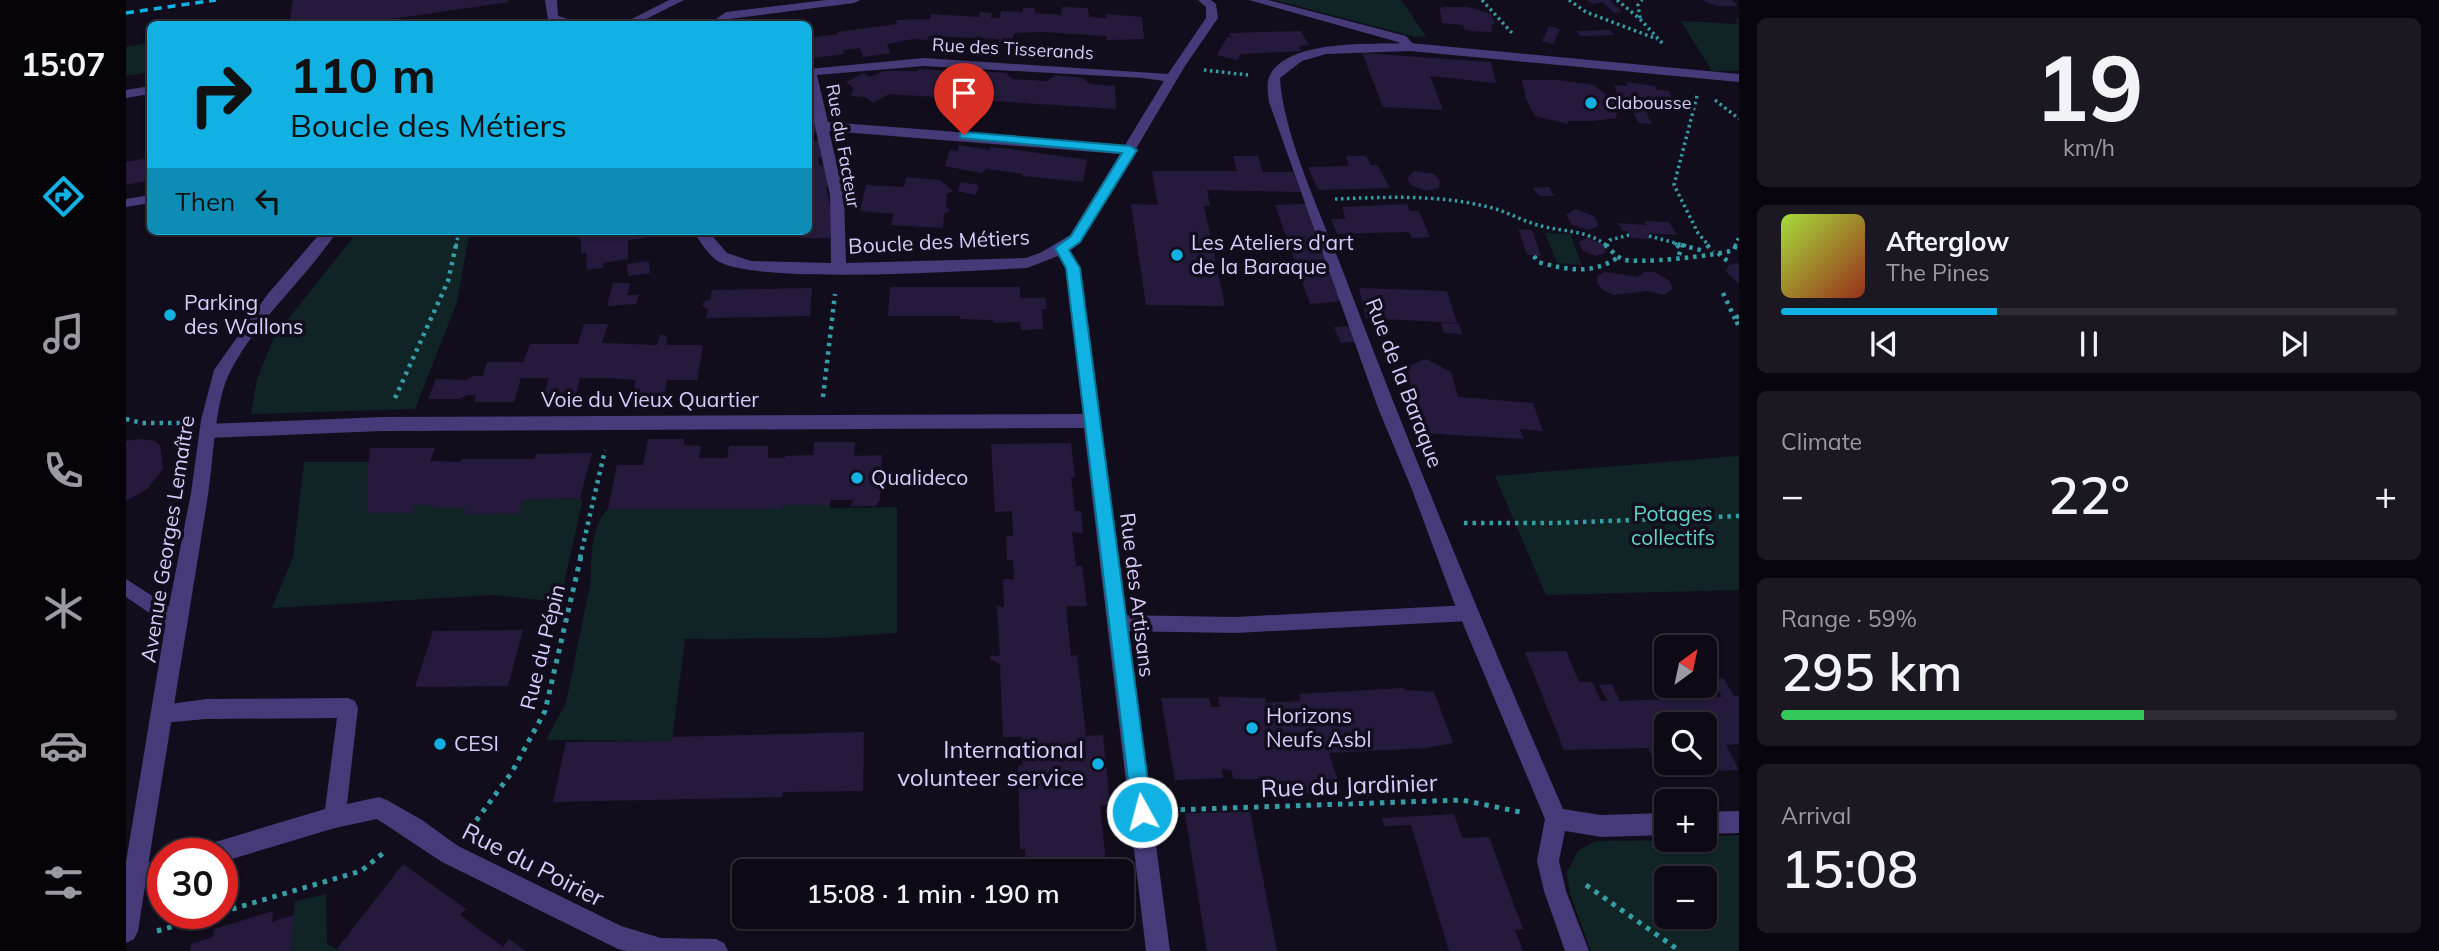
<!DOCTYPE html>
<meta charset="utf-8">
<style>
body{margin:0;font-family:Mulish,sans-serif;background:#1c1822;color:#f1f3f6;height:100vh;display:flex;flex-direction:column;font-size:26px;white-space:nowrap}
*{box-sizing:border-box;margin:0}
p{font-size:23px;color:#9b9aa0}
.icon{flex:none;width:38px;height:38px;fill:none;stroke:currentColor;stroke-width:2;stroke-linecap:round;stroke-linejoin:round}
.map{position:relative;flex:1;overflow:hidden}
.panel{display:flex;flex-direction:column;gap:18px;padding:18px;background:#08060c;width:700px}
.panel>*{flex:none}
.top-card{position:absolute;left:21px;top:21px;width:665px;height:214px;border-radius:10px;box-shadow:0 2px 5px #0004,0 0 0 2px #2e2b34;background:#11b1e3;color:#111;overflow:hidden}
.needle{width:46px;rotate:33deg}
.controls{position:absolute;left:1528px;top:635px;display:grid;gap:14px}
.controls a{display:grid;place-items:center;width:63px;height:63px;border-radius:10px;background:#0e0a15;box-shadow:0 2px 5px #0004,0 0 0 2px #2e2b34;font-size:35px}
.speed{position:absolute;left:21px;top:838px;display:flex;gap:14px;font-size:35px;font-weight:700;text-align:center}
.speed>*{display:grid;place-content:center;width:91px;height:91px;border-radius:50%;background:#0e0a15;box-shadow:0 2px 5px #0004,0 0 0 2px #2e2b34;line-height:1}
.speed .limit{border:10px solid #d22;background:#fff;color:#111}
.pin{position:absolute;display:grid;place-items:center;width:60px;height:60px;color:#fff;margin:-72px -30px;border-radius:50% 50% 50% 0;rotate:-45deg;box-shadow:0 0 7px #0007}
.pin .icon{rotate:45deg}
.me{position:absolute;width:77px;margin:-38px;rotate:353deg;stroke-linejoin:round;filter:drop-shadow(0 0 5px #0008)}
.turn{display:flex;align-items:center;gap:24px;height:147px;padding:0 28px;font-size:32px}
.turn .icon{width:91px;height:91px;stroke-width:2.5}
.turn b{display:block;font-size:49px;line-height:60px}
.then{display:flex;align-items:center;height:66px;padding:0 28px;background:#0003;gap:14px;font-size:26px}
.big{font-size:52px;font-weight:600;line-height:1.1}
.panel .widget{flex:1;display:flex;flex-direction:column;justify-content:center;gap:10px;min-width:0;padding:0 24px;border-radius:10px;background:#1c1822}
.panel .dial{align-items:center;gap:0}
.dial b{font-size:91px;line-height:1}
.song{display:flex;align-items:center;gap:21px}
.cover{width:84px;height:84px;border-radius:10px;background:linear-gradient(135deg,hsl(80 70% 55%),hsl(10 70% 35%))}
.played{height:7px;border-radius:4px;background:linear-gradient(90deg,#11b1e3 35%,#2e2b34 35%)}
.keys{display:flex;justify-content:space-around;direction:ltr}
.heat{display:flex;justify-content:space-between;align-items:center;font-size:38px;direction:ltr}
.charge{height:10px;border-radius:5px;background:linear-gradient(90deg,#34c759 59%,#2e2b34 0)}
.trip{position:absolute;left:606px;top:859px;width:402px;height:70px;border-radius:10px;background:#0e0a15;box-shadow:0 2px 5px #0004,0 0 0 2px #2e2b34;font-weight:600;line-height:70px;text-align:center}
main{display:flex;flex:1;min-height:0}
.tabs{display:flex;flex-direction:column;width:126px;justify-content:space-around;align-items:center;background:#060408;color:#9b9aa0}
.tabs .icon{width:49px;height:49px}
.tabs .active{color:#11b1e3}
.tabs b{font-size:32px;color:#f1f3f6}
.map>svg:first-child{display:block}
</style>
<main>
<nav class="tabs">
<b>15:07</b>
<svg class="icon active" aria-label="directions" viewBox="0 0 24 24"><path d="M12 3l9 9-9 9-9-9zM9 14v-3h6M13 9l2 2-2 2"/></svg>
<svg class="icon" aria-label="music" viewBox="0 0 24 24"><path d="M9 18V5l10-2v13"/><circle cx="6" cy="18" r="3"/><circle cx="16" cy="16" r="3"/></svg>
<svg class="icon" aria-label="phone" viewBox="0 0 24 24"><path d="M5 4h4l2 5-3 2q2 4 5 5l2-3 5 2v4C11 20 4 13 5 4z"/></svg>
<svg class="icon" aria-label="climate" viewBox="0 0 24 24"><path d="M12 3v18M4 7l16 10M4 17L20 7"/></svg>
<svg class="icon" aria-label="car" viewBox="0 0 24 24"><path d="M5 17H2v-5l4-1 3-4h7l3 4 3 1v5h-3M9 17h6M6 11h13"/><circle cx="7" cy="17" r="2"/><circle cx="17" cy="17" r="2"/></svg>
<svg class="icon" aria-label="filters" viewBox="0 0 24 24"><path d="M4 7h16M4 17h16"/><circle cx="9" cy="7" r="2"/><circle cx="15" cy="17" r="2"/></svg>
</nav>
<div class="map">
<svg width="1613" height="951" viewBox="0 0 1613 951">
<rect width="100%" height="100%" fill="#120d1c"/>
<path fill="#102426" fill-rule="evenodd" d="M1148,0H1275L1300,36L1290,37Z
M1609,19H1613V71H1586L1555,21L1612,24Z
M24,43V72L0,76V47Z
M232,231H344L331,302L289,409L125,414L131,379L148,337Z
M1419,233L1444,234L1456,265L1431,263Z
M1613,456V590L1420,595L1369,476Z
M178,462H244L241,478L242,513H285L289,505H305L307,508H340L338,514L393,513L397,500L454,498L456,503L434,602L368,595L146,608L167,557Z
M656,505H704L705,508L771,507V633L699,638L559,639L546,741L420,740L440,703L465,580C465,556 465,526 482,509H655Z
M1613,835V951H1465L1444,894L1441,872L1452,851L1470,841L1578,840L1579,837ZM1540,878H1578V917H1540Z
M200,894L201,944L214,951H165L169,901Z"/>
<path fill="#261a3c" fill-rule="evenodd" d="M167,0H382L383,2L231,24H163Z
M1460,0H1484L1496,12L1488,13L1477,2L1467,4Z
M1575,0H1606L1612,6H1591Z
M936,7L962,8L963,17L981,18L980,14L1016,17L1018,39L981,40V36L917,32L889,33L885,40L877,42H873V39L802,36V40L787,39L761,44L764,53L737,57L734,48L717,50L718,54L682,59V38L712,34L711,32L771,24L770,20L804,19L805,14L853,17L854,12L866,13L865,18H874L875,11L897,12V8H909V13L935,15Z
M1319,7H1342L1365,14L1369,24L1365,25L1366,32L1344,31L1339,30L1337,25L1316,23L1314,8Z
M1423,26L1434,29L1427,44L1416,41Z
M1484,30L1488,35L1454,36L1450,31Z
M1175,31L1183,45L1173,46L1175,51L1115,54L1111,60L1091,55L1102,36L1105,38L1103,33Z
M1236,53L1365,62L1370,83L1304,76L1317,110L1257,107Z
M793,69L826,71L825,76L844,77L851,71L880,73L886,79L922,81L929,75L957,78L964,84L989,86L990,109L763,94L747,103L739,97L725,96L728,88L720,82L738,73L743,77L758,71H792Z
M1396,80H1432L1468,85L1488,101L1492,105L1490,118L1467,121H1442V124L1409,116L1400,99Z
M1500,82L1529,86L1531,90L1543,91L1549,105L1537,103L1538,107L1508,104L1506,100L1493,99L1488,85L1502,86Z
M682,99L692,132L687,133L688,141L694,140V154L697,153V157L692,158L693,166L698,165L702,186L700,187L705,211L704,238H674V231H682Z
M1504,106H1517L1526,124L1513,123Z
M833,145L864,150V147L884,149L961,160L957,182L896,176L897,174L861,169L855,173L819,166L824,150L832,151Z
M1107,156H1132L1137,172H1168L1175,192L1081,190L1084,206H1078L1099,306L1020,305L1005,204L1032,205L1026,171H1111Z
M1220,156H1240L1245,165H1251L1264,188L1192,190L1182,167L1223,166Z
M24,158V180L0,185V162Z
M1288,171L1308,174L1314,181L1313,188L1300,191L1285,185L1281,178Z
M780,177L814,180L827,191L821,194L820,207L824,210L818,214L817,228L765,225L768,214L734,211L740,185L778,187Z
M835,182L853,185L850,195L832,191Z
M1423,187L1428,196H1413L1407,188Z
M1180,204L1216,301L1184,304L1149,205Z
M1281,204L1284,211H1293L1304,237L1286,238L1283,232L1211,234L1205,219H1220L1216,207Z
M1449,209L1468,216L1473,226L1462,230L1446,225L1440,215Z
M1518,221L1543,222L1551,235L1522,233L1524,239L1505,238L1501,231H1496L1492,223L1520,225Z
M1392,229L1406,230L1415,256L1401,255Z
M454,231H519V238L502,240V259L477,263V268L461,270L460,253L455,254V240L442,233Z
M1461,238L1477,244L1480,253L1470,256L1457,251L1453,242Z
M523,261L524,273L502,276L501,264Z
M1613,263V284L1600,271L1603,265Z
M1479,272L1512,277L1518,272H1528L1544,281L1547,289L1538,295L1522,291L1488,295L1477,290L1471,283V276Z
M487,283H504L501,295H513L510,304L481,306Z
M764,287H894V298H919L921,309H916L917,329L895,330L894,322L868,323L867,320L834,319V316H762Z
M686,288L684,316L580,318L582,309L576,306L578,301L584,300L586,290Z
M1233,288L1321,291L1331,323L1240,318Z
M1315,323L1333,324L1336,334L1318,333Z
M458,324H482L476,343L531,345L534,335L541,336L540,345H577L571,380H541L537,403H504L510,380L481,378H454L448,402H415L423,378H395L388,402H348L350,395H341L334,399H302L310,379L340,380L347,376H357L361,362H397L404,344H452Z
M1223,326L1229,342L1215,343L1208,327Z
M1300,359L1325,372L1332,397L1407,403L1417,431L1394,429L1398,439L1293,433L1282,394L1287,395L1281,367Z
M13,439L29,441L34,445L37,469L21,489L0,501V441Z
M522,439H558V445L575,446L573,458H601L603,446H642V458H659V456L687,455L688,442H729L728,456L756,455L754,500L750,506H724L728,500H705L704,505H656V509H482L491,465H517Z
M945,443L949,478L945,477L949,511H955L957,533L946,532L950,566H956L961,606H940L945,656L951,655L960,736L977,735L984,805L974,806L981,872H900L899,849H894L892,766L897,765L896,737H877L874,664L864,659L865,656H874L871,606L878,607L877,579H888L887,560H881L880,536H887L886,511L869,512L865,444Z
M244,448H309L304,461L335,462L336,459H408L410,454L466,453L454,498L397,500L393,513L338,514L340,508H307L305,505H288L286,513H241V478Z
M397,630L382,686L289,687L307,631Z
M1440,651L1453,682H1466L1475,701H1482L1473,685L1486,684L1494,701L1596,697L1585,679L1597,678L1608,696H1613V744L1600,745L1613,770L1534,773L1522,748L1438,750L1399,652ZM1540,724H1578V763H1540Z
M1277,688L1279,690L1308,692L1327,743L1300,748L1203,753L1215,790L1148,796L1143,779H1108L1105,770L1096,769L1097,778L1049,780L1035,698H1083L1085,707H1094L1092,697L1139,698L1140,703L1175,701L1173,694Z
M738,732L737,791L657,792L656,797L427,802L440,742L546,741V737Z
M1124,812L1151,951H1081L1059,813Z
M1328,814L1336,838L1363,837L1397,929L1389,930L1397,951H1323L1285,825L1258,826L1256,818Z
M277,864L340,909L334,915L377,947L383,939L400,951H214L211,949Z
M147,911L146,922L168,915L165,951H64L65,944L87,937L88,929Z"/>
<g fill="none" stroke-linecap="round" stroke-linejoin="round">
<path stroke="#359da6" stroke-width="3.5" stroke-dasharray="2.5 3.5" stroke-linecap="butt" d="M1356,0L1386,33
M1443,0L1460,12L1531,39
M1491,0L1514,19L1538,45
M1514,18L1512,5L1516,0
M1078,70L1122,75
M1571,96L1548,185L1572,233L1583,246
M1589,100L1613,119
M1209,199C1262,197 1317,194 1370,209C1385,214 1400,222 1415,226C1438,232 1462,230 1481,246
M1523,236L1561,246
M1549,243L1552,246
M330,246L333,231
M1481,246L1484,240L1503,235
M1609,246L1613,237"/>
<path stroke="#359da6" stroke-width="4.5" stroke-dasharray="3.5 5" stroke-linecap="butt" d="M1479,245C1484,249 1490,256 1496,259C1508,265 1595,255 1608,250L1610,245
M1551,245L1555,249L1552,258
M1555,245L1578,251
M1581,245L1587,252
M1592,253L1605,264
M1408,256L1412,262C1441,270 1465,275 1491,258
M1597,293L1609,319
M1613,316L1609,318L1613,327
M697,397L709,294
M269,398L322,281L330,245
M0,419L16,423H55
M1338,523H1430L1613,516
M454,558L479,450"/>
<path stroke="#359da6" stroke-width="5" stroke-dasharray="4.5 6" stroke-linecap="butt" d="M1044,810L1336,800L1394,812
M344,829L386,772L419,711L455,556
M1460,885L1554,951
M96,912L235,871L261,850
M31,931L91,914"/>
<path fill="#463b78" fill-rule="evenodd" d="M24,195V203L0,207V199Z
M0,579L56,615L59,621L56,627L50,629L44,627L0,597Z
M1343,605L1349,607L1352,613L1349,619L1343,621L1109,633L992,631L986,629L983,623L986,617L992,615L1109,617Z"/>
<path fill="#463b78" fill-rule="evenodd" d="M419,0H431L432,16L442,19L444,24L422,20Z
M543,0H558L510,24H496Z
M1123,0H1142L1280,36L1290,47L1280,50L1272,42Z"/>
<path fill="#463b78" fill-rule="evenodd" d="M700,0H734L728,3L603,19L596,24H583L600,12Z
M1072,0H1085L1090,4L1092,18L1059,66L954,243L943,249L954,268L1044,951H1020L958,428L256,431L82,438L76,436L74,431L76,426L82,424L256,417L957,414L940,268L932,256L901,268C846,270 627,286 590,260C582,254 573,240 567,231H582L601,253L625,261L705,263L704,195L682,94V69L798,58L1042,74L1080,18V7ZM798,66L1017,78L1038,81L999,145L702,122L691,75ZM703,131L994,154L944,235L916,252L900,258L720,263L718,195Z
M1284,43L1613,74V82L1284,51L1200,54L1176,61L1154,78C1157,135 1197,219 1218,274C1286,454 1360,632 1437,809L1475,815L1540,813V835L1475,837L1439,831L1433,861L1440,891L1463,951H1439L1418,891L1411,861L1419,819L1327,600L1285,487L1252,408L1143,102C1142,94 1140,82 1144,75C1164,38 1248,45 1284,43Z
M222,698L229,701L232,708L221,804L253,797L261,800L296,820L332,846L495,926L535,938L590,939L598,943L602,951H500L492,949L316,862L251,819L209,828L96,862V854H75L78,846L86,843L199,809L211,718L80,719L37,723L30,720L27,713L30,706L80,699Z
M1613,811V833L1578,834V812Z
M37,858V880L10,888L2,885V869Z"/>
<path fill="#463b78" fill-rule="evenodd" d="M24,86V94L0,98V90Z
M196,231H211C180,279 132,318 105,370C88,401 88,460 82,495C59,641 34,786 12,931L8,939L0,943V862L40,621L65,493L75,420L88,370L141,295Z"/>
<path stroke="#11b1e3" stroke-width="3.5" stroke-dasharray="8 6" stroke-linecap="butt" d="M0,13L90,0"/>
</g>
<path fill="#11b1e3" stroke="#0b7394" stroke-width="2" d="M838,132L1004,146L1011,150L954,242L943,250L954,268L1026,812L1023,819L1016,822L1009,819L1006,812L940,268L929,248L945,236L996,153L834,138V133Z"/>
<g fill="#11b1e3" stroke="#120d1c" stroke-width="2.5">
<circle cx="1465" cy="103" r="7"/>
<circle cx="1051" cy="255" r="7"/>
<circle cx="44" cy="315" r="7"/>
<circle cx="731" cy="478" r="7"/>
<circle cx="1126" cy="728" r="7"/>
<circle cx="314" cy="744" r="7"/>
<circle cx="972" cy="764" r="7"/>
</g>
<g text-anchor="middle" stroke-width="7" stroke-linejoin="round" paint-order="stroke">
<g font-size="18" fill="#d8ccfb" stroke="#120d1c">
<text transform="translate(887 49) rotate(3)" y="6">Rue des Tisserands</text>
<text transform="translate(717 146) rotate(80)" y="6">Rue du Facteur</text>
</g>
<g font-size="18" fill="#d8ccfb" stroke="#120d1c" text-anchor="start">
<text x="1479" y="109">Clabousse</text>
</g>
<g font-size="21" fill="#d8ccfb" stroke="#120d1c">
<text transform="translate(813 242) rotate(-3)" y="7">Boucle des Métiers</text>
<text transform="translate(1278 383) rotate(69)" y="7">Rue de la Baraque</text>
<text x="524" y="407">Voie du Vieux Quartier</text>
<text transform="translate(42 539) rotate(-81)" y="7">Avenue Georges Lemaître</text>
<text transform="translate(1011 595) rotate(83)" y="7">Rue des Artisans</text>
<text transform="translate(417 647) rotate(-76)" y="7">Rue du Pépin</text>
</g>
<g font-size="21" fill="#d8ccfb" stroke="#120d1c" text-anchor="start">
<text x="1065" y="250">Les Ateliers d'art<tspan x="1065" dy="24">de la Baraque</tspan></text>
<text x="58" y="310">Parking<tspan x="58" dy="24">des Wallons</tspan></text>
<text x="745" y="485">Qualideco</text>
<text x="1140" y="723">Horizons<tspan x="1140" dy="24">Neufs Asbl</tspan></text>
<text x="328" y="751">CESI</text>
</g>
<g font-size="21" fill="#5ed5c7" stroke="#120d1c">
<text x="1547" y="521">Potages<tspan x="1547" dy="24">collectifs</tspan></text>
</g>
<g font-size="24" fill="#d8ccfb" stroke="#120d1c" text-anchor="end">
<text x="958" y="758">International<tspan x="958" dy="28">volunteer service</tspan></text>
</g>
<g font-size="24" fill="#d8ccfb" stroke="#120d1c">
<text transform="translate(1223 786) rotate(-2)" y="8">Rue du Jardinier</text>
<text transform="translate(407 865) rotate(27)" y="8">Rue du Poirier</text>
</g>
</g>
</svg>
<div class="controls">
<a><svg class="needle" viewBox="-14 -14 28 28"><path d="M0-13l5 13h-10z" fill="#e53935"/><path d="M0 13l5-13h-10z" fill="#9b9aa0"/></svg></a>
<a><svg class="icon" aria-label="search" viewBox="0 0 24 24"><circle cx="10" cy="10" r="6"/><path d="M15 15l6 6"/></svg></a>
<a>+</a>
<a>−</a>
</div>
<div class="speed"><div class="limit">30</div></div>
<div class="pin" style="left:838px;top:135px;background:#d93025"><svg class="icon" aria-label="arrive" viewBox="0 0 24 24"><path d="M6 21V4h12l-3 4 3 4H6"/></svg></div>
<svg class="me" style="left:1016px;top:812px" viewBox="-20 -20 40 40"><circle r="17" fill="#11b1e3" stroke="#fff" stroke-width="3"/><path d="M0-11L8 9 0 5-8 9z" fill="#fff"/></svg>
<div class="trip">15:08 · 1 min · 190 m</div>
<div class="top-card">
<div class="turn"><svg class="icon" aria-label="right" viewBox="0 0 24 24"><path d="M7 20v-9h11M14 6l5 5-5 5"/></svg><div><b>110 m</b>Boucle des Métiers</div></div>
<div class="then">Then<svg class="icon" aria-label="left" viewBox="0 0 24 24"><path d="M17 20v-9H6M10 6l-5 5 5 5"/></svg></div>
</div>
</div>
<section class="panel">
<div class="widget dial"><b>19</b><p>km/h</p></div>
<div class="widget">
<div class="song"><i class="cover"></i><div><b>Afterglow</b><p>The Pines</p></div></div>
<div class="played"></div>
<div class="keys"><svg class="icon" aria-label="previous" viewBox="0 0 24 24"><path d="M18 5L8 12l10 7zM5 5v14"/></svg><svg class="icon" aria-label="pause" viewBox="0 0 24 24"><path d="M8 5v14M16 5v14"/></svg><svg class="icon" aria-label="next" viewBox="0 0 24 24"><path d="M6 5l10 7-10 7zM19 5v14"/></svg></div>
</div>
<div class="widget"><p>Climate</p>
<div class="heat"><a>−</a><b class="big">22°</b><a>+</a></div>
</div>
<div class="widget"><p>Range · 59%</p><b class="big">295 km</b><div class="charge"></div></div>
<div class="widget"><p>Arrival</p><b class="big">15:08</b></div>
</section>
</main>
